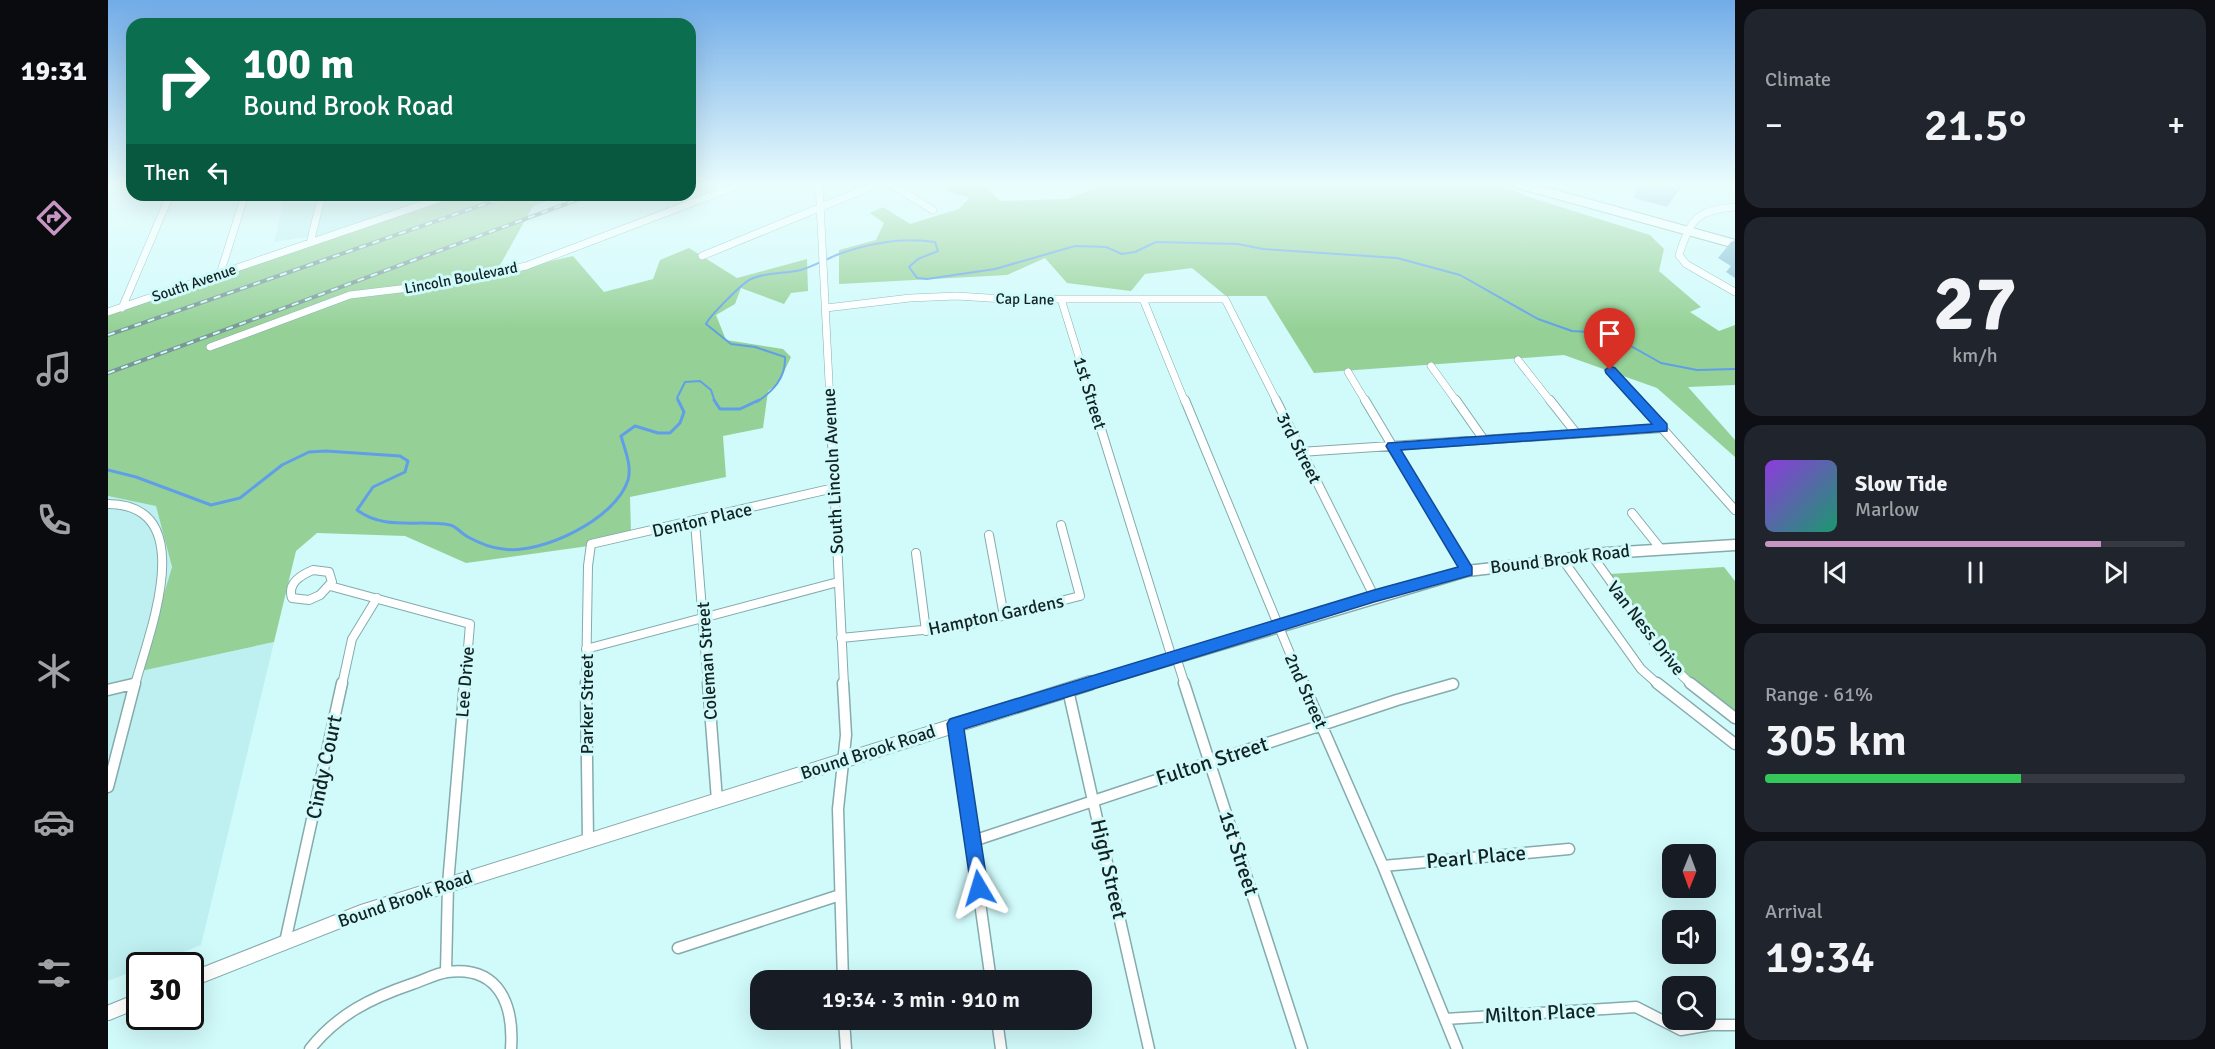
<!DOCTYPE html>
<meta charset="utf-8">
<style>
body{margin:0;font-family:Signika,sans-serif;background:#20242c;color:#f1f3f6;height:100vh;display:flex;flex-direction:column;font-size:22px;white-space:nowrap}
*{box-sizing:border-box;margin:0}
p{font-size:20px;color:#9ea1a6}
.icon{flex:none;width:33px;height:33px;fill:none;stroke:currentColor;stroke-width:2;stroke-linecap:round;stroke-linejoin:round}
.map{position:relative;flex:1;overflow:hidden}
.panel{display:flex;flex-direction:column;gap:9px;padding:9px;background:#0d0f14;width:480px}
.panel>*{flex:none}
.top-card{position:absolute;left:18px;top:18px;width:570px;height:183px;border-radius:18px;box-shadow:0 6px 24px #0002;background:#0b6e4f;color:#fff;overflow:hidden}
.needle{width:39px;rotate:181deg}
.tools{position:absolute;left:1554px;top:844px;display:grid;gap:12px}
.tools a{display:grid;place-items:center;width:54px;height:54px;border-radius:12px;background:#171b24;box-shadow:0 6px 24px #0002;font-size:30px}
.speed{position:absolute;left:18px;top:952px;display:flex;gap:12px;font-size:30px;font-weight:700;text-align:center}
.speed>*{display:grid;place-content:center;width:78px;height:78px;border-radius:50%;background:#171b24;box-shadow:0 6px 24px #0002;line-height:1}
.speed .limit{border:3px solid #111;border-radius:9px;background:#fff;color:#111}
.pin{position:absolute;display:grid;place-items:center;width:51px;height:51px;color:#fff;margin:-62px -26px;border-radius:50% 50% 50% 0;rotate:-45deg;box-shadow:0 0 6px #0007}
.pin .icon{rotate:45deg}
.me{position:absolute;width:66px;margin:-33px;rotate:353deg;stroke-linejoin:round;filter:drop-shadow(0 0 4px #0008)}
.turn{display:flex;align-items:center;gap:21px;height:126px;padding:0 18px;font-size:27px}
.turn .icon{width:78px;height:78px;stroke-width:2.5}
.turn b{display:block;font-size:42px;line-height:51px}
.then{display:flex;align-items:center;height:57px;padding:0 18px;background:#0003;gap:12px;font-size:22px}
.big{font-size:45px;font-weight:600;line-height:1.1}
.panel .tile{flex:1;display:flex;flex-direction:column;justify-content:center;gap:9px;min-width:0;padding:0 21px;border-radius:18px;background:#20242c}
.panel .dial{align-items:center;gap:0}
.dial b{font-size:78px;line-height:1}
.song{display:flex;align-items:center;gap:18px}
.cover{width:72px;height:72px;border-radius:9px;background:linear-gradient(135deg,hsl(270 70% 55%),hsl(160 70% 35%))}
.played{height:6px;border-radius:3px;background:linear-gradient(90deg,#c695c2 80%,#363941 80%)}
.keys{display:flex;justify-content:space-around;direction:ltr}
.heat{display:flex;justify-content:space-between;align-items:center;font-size:33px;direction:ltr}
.charge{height:9px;border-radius:4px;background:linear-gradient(90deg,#34c759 61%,#363941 0)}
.trip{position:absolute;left:642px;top:970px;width:342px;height:60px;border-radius:18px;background:#171b24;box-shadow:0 6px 24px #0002;font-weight:600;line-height:60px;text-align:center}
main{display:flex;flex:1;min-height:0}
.dock{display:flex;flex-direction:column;width:108px;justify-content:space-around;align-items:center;background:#090b0e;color:#9ea1a6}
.dock .icon{width:42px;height:42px}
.dock .selected{color:#c695c2}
.dock b{font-size:27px;color:#f1f3f6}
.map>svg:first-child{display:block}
</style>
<main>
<nav class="dock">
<b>19:31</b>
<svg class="icon selected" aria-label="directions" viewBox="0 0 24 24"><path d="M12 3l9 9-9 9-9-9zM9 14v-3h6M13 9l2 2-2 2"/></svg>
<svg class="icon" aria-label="music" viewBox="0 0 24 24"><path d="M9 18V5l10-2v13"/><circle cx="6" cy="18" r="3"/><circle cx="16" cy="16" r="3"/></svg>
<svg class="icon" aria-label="phone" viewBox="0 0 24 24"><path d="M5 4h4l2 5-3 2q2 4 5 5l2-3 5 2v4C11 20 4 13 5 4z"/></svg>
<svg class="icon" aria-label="climate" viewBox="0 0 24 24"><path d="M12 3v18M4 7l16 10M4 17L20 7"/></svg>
<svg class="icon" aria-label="car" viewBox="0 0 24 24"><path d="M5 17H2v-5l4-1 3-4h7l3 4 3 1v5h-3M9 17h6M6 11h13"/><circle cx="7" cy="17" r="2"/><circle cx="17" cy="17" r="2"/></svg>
<svg class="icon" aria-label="filters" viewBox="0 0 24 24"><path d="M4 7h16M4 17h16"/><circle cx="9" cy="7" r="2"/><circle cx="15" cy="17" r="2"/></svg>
</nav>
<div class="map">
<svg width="1627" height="1049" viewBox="0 0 1627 1049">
<rect width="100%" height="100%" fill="#d1fafb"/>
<path fill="#beeff1" d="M582,183H630L569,207L555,195H582Z
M205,195H339L205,241L206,236L166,242L176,199Z
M0,496L48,505L64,567L33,671L166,642L93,945L40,966H32L31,969L0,981V778L6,755L0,757Z"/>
<path fill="#95d196" d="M839,183H874L892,201L960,199L998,183L1019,185L1031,183H1389L1421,197L1542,235L1556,249L1551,271L1593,307L1582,312L1611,331L1627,325V385L1580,387L1627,440V457L1549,388L1456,355L1206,373L1158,296H1118L1084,268L1037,274L1023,291L959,283L937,258L899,275L731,284V250L768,240L776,223L762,213L775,207L802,224L851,209L861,198L839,191L835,184Z
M339,195H455L425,206L387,274L465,256L496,292L545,279L552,260L581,248L629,278L699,259L700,291L683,293L676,304L633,288L627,304L608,315L618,340L675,349L683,357L670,384L660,391L655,428L615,436L618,477L522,497L523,532L495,544L358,563L297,536L209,533L188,551L166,642L33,671L64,567L48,506L0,496V312Z
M1616,567L1627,581V711L1572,670L1502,574Z"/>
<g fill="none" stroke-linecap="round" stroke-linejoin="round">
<path stroke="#609fe8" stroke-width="2" d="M571,402L569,398L577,382L592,381L603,390L607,402
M649,402C665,391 678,378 677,357L647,347L623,344L598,324C601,317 634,283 643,279C658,272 676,274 693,270C706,266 718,259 731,254C762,243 795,237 827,242L830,251L810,259L801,267L809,278L819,279L887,269L967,246L998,247L1014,254L1027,252L1048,242L1130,244L1155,249L1289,258L1352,275L1430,319L1464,331L1482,332L1514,341L1553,363L1589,370L1627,369"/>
<path stroke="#609fe8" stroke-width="3" d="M606,400L612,409H632L651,400
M0,470L28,477L103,505L132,498L174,465L201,452L218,451L292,456L300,461L297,472L265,487L249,510C277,531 310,519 342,525C348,526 354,534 360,537C371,543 383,548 395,549C433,555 508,519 520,480C524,466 517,450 513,436L527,426L550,433H562L572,423L576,412L570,400"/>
<g stroke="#85abac" stroke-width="8">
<path id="minor-far2" d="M711,183L722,402
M781,183L825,210
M1578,183L1583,187
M1627,207C1588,210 1583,219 1571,255L1578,264L1627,292
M202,243L214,195
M594,256L772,183
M112,274L137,195
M953,299L985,402
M1035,299L1077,402
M14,308L62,195
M718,308L802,298L849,296L896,299H1117L1169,402
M0,312L342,195
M102,347L242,295L334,284L418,266L636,183
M1410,360L1443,402
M1323,366L1349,402
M1502,370L1531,402
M1240,372L1258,402"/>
</g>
<g stroke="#85abac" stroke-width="10">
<path id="minor-far1" d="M722,400L736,685
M984,400L1064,658
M1077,400L1195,685
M1168,400L1266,596
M1257,400L1359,571
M1348,400L1376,440
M1442,400L1468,433
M1529,400L1627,510
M1192,452L1554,428
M0,504C94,505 40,635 27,685
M1524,513L1552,548
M587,522L600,685
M881,535L896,616
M808,553L818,631
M1483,554L1560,662L1584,685
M1455,560L1533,669L1551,685
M205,570L221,572L224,582L212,595L201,600L184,598C179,583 193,575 205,570Z
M222,586L362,624L357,685
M733,638L855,626L972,596L953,525
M478,649L730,582
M1068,657L1077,685
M23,685L25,684
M234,685L244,639L269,598
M478,685L480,566L483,544L726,488"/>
</g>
<g stroke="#85abac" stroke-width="13">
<path id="minor" d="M478,683L480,841
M600,683L609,800
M1076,683L1194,1049
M1195,683L1275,866L1349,1049
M1549,683L1627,744
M1582,683L1627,718
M0,690L25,684
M960,690L1041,1049
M847,724L883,981
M0,787L27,683
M865,841L1289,700L1345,684
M1275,866L1461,849
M177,942L234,683
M570,948L732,895
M338,972L340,884L357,683
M735,981L730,809L738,735L735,683
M1337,1019L1528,1007L1573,1030L1602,1025H1627
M736,1020L738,1049
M889,1020L893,1049
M202,1049C230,1014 263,998 304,984C316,980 327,974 339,972C392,965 406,1006 403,1049"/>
</g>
<g stroke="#85abac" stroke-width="10">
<path id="major-far2" d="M1407,183L1627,244"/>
</g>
<g stroke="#85abac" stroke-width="13">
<path id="major-far1" d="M977,685L1359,571L1455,560L1483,554L1627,545"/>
</g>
<g stroke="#85abac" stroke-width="16">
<path id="major" d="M82,980L254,912L982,683
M0,1013L32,1000"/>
</g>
<use href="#minor-far2" stroke="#fff" stroke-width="7"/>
<use href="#minor-far1" stroke="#fff" stroke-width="8"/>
<use href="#minor" stroke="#fff" stroke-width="10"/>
<use href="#major-far2" stroke="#fff" stroke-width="8"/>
<use href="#major-far1" stroke="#fff" stroke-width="10"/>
<use href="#major" stroke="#fff" stroke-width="14"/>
<g stroke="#7a9798" stroke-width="4">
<path id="rail" d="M0,335L403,195
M0,373L482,195"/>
</g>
<use href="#rail" stroke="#d1fafb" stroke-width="2" stroke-dasharray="7" stroke-linecap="butt"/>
</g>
<path fill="#86bed6" d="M1455,183H1482L1478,189Z
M1530,183H1567L1570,191L1559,207L1526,198Z
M1627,240V278L1618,272L1623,266L1610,258L1623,242Z"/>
<path fill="#9cddf9" stroke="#6d9bae" stroke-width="1.5" d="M1539,183H1567L1572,184L1570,191Z"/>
<linearGradient id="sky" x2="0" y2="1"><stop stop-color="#71ace8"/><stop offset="0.56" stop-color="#eafdfd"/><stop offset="1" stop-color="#eafdfd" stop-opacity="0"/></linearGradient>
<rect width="1627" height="329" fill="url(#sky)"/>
<path fill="#1a73e8" stroke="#114b97" stroke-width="1.5" d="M1502,366L1507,368L1559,424V431L1293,450L1364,567V575L1266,602L856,729L880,888L877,894L871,897L864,894L839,724L842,719L1266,590L1350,567L1278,446L1280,443L1544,424L1498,373L1497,370Z"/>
<g text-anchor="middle" stroke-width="6" stroke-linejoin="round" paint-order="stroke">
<g font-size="15" fill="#132223" stroke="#d1fafb">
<text transform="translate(353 278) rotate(-11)" y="5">Lincoln Boulevard</text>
<text transform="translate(86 283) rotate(-19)" y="5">South Avenue</text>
<text transform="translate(917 299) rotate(1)" y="5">Cap Lane</text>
</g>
<g font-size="18" fill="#132223" stroke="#d1fafb">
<text transform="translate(982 393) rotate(73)" y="6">1st Street</text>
<text transform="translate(1191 448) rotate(63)" y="6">3rd Street</text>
<text transform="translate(725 471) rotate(-93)" y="6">South Lincoln Avenue</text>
<text transform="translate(594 520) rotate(-13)" y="6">Denton Place</text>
<text transform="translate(1452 559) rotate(-7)" y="6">Bound Brook Road</text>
<text transform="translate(888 615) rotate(-12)" y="6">Hampton Gardens</text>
<text transform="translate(1538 628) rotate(52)" y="6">Van Ness Drive</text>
<text transform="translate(599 661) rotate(-94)" y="6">Coleman Street</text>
<text transform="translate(357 682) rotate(-85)" y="6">Lee Drive</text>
<text transform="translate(1198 691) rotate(66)" y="6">2nd Street</text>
<text transform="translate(479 704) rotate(-90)" y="6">Parker Street</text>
<text transform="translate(760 752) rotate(-18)" y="6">Bound Brook Road</text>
<text transform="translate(297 899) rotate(-19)" y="6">Bound Brook Road</text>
</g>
<g font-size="21" fill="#132223" stroke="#d1fafb">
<text transform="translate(1104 761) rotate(-18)" y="7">Fulton Street</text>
<text transform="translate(216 767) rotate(-78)" y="7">Cindy Court</text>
<text transform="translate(1131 853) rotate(72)" y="7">1st Street</text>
<text transform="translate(1368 857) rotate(-5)" y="7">Pearl Place</text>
<text transform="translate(1001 869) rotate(77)" y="7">High Street</text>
<text transform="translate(1432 1013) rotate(-3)" y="7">Milton Place</text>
</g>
</g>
</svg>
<div class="tools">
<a><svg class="needle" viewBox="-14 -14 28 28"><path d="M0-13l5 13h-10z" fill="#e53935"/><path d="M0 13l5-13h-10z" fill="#9ea1a6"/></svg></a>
<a><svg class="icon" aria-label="sound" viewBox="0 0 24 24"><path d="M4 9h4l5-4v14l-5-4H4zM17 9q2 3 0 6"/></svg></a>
<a><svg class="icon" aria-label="search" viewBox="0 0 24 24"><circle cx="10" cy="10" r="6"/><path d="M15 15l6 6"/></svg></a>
</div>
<div class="speed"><div class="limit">30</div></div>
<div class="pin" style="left:1502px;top:370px;background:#d93025"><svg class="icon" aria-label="arrive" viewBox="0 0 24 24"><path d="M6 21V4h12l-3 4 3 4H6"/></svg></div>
<svg class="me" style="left:871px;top:888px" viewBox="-20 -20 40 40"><path d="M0-17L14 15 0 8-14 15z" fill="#1a73e8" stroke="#fff" stroke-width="4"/></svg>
<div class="trip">19:34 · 3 min · 910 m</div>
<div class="top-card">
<div class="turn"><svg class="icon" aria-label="right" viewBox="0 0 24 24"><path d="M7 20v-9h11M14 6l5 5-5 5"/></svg><div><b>100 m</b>Bound Brook Road</div></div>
<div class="then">Then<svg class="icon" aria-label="left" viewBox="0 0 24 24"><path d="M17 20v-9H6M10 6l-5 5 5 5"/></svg></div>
</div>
</div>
<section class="panel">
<div class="tile"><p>Climate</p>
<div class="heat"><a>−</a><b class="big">21.5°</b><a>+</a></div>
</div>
<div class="tile dial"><b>27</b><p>km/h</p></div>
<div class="tile">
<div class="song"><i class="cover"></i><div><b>Slow Tide</b><p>Marlow</p></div></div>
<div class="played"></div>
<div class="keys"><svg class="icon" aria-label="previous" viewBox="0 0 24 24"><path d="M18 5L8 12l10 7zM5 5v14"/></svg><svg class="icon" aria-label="pause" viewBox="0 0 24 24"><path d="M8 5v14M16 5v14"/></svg><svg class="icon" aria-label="next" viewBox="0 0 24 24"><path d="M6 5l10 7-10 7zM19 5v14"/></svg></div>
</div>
<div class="tile"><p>Range · 61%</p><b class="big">305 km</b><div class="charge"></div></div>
<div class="tile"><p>Arrival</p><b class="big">19:34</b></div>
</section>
</main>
